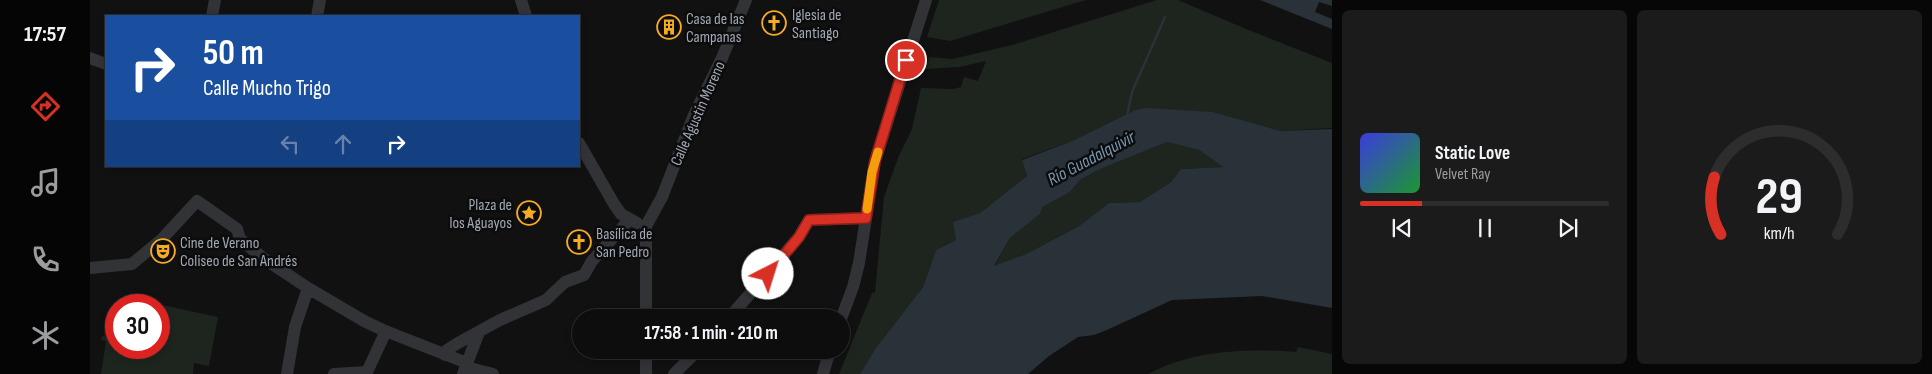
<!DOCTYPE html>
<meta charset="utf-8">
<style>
body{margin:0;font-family:"Sofia Sans Condensed",sans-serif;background:#1b1b1c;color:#f1f3f6;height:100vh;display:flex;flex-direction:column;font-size:19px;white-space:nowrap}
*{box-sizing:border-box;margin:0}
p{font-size:16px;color:#9a9c9e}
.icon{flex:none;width:28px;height:28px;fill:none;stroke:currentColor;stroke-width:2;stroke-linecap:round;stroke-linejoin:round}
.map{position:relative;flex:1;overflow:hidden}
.side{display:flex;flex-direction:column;gap:10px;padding:10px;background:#070708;width:600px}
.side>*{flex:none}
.banner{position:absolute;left:15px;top:15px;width:475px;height:152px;border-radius:0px;box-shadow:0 2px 8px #0003,0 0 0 1px #2d2d2e;background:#1a4fa0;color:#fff;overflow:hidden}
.speed{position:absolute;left:15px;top:294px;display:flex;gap:10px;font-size:25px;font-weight:700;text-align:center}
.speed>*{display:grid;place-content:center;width:65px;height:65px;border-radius:50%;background:#0d0d0e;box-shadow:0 2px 8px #0003,0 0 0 1px #2d2d2e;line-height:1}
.speed .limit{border:8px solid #d22;background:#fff;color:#111}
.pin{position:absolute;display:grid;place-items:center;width:42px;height:42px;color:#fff;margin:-21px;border:2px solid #fff;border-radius:50%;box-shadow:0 1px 5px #0007}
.me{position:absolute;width:55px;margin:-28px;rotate:40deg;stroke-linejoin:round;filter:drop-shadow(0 0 4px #0008)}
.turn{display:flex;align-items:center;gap:18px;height:105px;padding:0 15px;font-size:22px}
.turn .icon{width:65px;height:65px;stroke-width:2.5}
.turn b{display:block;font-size:35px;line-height:42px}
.lanes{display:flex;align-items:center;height:48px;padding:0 15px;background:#0003;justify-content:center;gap:25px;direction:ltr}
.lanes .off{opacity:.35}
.side .widget{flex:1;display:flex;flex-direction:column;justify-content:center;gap:8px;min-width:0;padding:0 18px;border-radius:8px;background:#1b1b1c}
.side .dial{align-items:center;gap:0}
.dial svg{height:130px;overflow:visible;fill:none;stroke:#2d2d2e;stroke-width:7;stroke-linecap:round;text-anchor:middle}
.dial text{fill:#f1f3f6;stroke:none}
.song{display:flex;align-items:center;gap:15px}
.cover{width:60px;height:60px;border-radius:8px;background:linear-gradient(135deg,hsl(240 70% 55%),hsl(130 70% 35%))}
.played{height:5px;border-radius:2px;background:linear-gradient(90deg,#d93025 25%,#2d2d2e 25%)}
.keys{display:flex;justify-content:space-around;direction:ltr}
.side .tiles{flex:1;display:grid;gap:10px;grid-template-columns:repeat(2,1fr)}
.trip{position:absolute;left:482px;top:309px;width:278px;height:50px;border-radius:25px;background:#0d0d0e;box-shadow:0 2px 8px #0003,0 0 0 1px #2d2d2e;font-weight:700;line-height:50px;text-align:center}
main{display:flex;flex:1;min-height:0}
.dock{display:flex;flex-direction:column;width:90px;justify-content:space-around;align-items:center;background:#050506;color:#9a9c9e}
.dock .icon{width:35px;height:35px}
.dock .active{color:#d93025}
.dock b{font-size:22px;color:#f1f3f6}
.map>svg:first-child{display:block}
</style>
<main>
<nav class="dock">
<b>17:57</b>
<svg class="icon active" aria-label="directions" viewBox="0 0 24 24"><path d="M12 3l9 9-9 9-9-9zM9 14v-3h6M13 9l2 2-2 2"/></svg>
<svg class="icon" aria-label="music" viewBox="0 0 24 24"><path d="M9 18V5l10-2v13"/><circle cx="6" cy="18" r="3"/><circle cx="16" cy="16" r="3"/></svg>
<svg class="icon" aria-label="phone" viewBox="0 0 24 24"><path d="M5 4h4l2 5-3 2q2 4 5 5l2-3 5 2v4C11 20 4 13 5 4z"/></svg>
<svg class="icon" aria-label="climate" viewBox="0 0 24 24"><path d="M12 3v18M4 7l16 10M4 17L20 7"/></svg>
</nav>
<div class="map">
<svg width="1242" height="374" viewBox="0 0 1242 374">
<rect width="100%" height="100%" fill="#111112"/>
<path fill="#1d251e" d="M849,0H996L860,41L837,37Z
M1067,0H1088L1156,29L1242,63V128L1191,131L1123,112L1043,111L982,141L932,159L937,176L890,213L864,222L866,240L846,250L833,287L785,349L770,374H749L782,293L785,292L794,197L808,158L822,129L831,88L863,89L871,87L874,77L888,81L896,61L869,67L835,69L839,57L862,59L922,45Z
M1077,142L1109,150L1133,167L1091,169L1081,182L1050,202L1019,203L989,226L936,254L904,267L920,238L950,214L951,207L980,192L990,180L1008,170Z
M40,298L128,317L119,366L104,363L103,374H11L16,341L11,340L12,336H14L23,305L26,306V348H69V305H39Z
M1208,347L1242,354V374H1058C1102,350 1157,348 1206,352Z"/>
<path fill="#293238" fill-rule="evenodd" d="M1170,0H1242V6L1229,2L1225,12L1242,19V29Z
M1055,108L1123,112L1191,131L1242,129V308L1172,296L1082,300L1019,329L1004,335L988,337L959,356L938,374H770L785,349L833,287L846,250L866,240L863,222L890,213L937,176L932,160L982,141L1043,111ZM1077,142L1109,150L1133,167L1091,169L1081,182L1050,202L1019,203L989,226L936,254L904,266L920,238L950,214L952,207L980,192L990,180L1008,170Z"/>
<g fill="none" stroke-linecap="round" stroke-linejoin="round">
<path stroke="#293238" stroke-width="2.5" d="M1037,116L1042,92L1075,17"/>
<path stroke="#323337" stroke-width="12" d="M431,0L436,16
M122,16L125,0
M227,16L230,0
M0,58L16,64
M489,143L524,204L531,214L547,223
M0,268L42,264L72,239L107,201L147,229L150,239L173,258L218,288L274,321L293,330L377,363
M556,318V226L572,197L604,115L632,58L656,0
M639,318L709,237L719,220L776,218
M751,319L763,287L769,263L785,161L836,0
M556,350V374
M355,355L357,350L368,343L410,320L456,300L475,282L494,275L502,261L539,220
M376,367L403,374
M197,374L205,327L218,288
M244,374L277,372L296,331
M373,374L389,332
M584,374L608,350
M733,374L740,350"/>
</g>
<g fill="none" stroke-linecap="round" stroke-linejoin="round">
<g stroke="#8d1f18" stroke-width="12">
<path id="route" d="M678,274L709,237L719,220L776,218L785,161L816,60"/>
</g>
<use href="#route" stroke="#d93025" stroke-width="9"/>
<path stroke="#f59e0b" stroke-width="9" d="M777,209L782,172L788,152"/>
</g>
<defs>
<g id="church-ring" transform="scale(1.25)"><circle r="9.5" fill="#0c0c0d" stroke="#f6ab25" stroke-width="1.5"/><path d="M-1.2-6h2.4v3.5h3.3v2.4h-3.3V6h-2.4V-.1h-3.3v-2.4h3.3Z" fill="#f6ab25"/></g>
<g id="building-ring" transform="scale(1.25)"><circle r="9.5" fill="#0c0c0d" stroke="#f6ab25" stroke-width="1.5"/><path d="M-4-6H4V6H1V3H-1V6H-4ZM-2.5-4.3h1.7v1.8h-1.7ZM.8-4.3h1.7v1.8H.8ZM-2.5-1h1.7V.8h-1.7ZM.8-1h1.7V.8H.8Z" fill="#f6ab25"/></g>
<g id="sight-ring" transform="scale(1.25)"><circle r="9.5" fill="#0c0c0d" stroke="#f6ab25" stroke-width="1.5"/><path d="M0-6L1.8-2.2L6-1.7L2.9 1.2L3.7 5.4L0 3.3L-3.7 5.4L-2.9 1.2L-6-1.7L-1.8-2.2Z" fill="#f6ab25"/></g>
<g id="theatre-ring" transform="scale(1.25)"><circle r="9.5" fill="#0c0c0d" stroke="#f6ab25" stroke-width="1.5"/><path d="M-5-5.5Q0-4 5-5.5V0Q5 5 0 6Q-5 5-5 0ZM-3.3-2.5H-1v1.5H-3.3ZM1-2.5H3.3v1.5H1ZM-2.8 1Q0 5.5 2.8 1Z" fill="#f6ab25"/></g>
</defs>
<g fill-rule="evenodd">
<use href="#church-ring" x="684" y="23"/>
<use href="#building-ring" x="579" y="27"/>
<use href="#sight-ring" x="439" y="213"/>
<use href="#church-ring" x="489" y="242"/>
<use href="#theatre-ring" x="73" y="251"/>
</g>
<g text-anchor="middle" stroke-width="5" stroke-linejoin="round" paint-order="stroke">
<g font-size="16" fill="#a1a7b3" stroke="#0c0c0d" text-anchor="start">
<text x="702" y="20">Iglesia de<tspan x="702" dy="18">Santiago</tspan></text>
<text x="596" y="24">Casa de las<tspan x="596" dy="18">Campanas</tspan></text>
<text x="422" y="210" text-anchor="end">Plaza de<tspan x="422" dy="18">los Aguayos</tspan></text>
<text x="506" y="239">Basílica de<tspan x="506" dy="18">San Pedro</tspan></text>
<text x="90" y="248">Cine de Verano<tspan x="90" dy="18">Coliseo de San Andrés</tspan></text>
</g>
<g font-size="16" fill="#a1a7b3" stroke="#0c0c0d">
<text transform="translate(607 113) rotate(-66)" y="6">Calle Agustín Moreno</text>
</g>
<g font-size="18" font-style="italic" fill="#7797b0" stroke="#0c0c0d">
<text transform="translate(1001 158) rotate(-28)" y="6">Río Guadalquivir</text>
</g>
</g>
</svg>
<div class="speed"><div class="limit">30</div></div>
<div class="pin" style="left:816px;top:60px;background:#d93025"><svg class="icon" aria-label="arrive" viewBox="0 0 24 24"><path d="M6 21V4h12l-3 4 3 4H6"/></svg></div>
<svg class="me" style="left:678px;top:274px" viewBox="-20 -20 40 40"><circle r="19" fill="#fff"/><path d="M0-13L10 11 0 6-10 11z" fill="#d93025"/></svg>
<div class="trip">17:58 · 1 min · 210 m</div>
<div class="banner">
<div class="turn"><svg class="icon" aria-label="right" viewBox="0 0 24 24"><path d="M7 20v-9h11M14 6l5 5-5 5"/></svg><div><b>50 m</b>Calle Mucho Trigo</div></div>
<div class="lanes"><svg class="icon off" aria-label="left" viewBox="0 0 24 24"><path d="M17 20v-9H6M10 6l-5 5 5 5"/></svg><svg class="icon off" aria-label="ahead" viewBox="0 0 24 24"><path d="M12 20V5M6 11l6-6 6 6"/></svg><svg class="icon" aria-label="right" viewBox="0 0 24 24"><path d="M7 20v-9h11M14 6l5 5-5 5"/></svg></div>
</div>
</div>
<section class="side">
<div class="tiles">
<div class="widget">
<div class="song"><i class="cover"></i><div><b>Static Love</b><p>Velvet Ray</p></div></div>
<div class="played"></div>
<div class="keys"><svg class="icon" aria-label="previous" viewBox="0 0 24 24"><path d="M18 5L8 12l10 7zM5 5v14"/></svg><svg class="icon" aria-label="pause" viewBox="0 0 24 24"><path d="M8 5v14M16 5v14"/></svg><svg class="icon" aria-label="next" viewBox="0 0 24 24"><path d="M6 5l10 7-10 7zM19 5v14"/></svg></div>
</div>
<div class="widget dial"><svg viewBox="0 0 100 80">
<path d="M14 69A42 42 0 1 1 86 69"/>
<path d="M14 69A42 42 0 0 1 10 34" stroke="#d93025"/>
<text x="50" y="56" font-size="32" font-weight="700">29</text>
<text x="50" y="72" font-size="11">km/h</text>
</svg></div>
</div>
</section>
</main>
